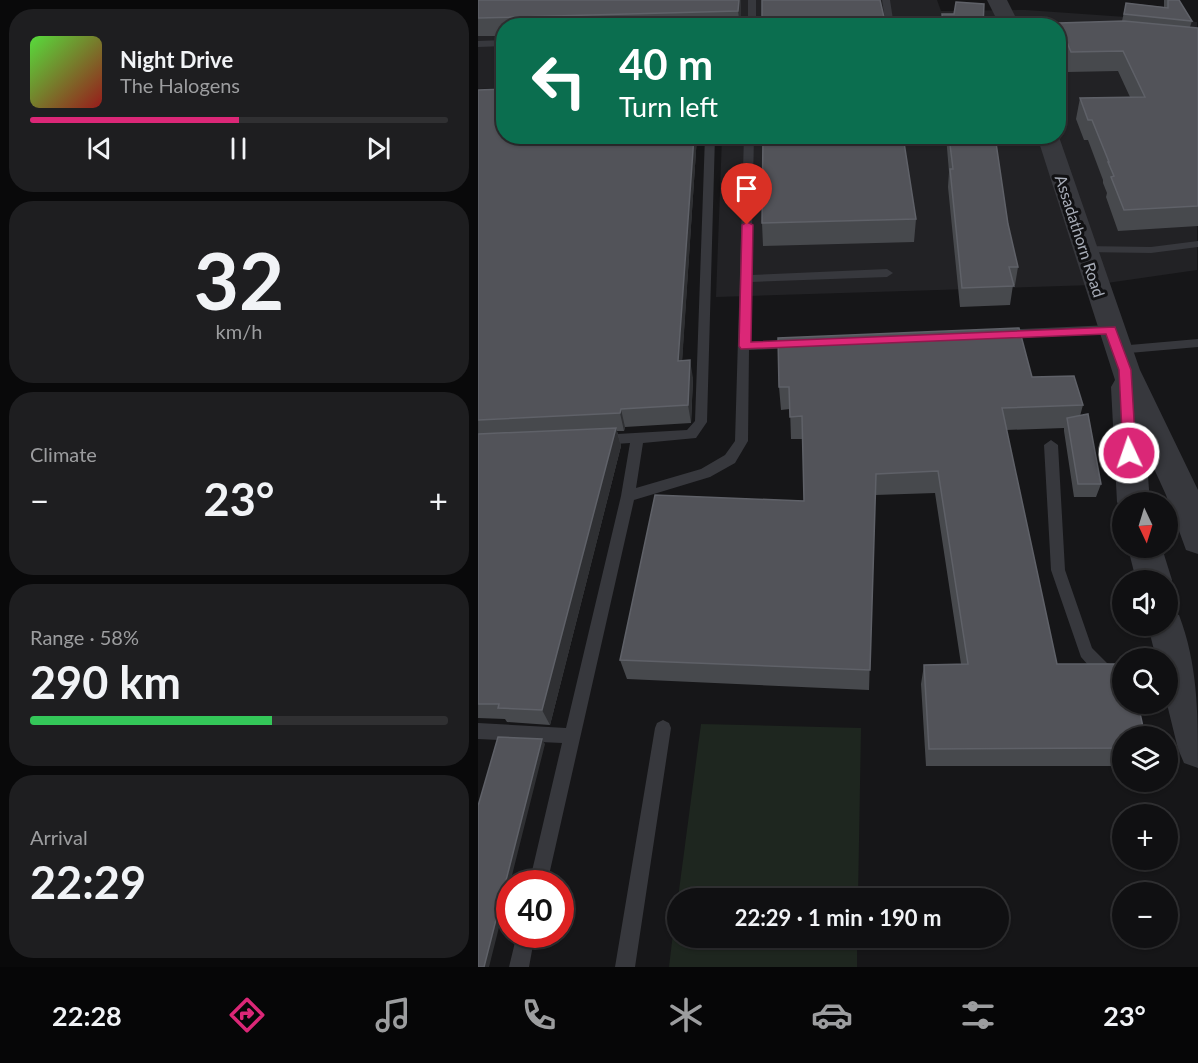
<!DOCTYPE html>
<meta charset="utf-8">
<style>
body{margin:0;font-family:Lato,sans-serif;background:#1e1e20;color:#f1f3f6;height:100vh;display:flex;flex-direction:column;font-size:22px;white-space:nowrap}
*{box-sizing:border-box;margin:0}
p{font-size:20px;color:#9c9d9f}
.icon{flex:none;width:33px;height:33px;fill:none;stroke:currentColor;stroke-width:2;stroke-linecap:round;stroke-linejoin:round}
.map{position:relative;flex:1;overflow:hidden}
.drawer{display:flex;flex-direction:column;gap:9px;padding:9px;background:#09090a;width:478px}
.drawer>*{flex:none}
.guide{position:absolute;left:18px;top:18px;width:570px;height:126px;border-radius:24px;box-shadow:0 2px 4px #0004,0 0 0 2px #303032;background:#0b6e4f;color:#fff;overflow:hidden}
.needle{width:39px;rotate:176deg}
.fabs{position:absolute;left:634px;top:492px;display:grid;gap:12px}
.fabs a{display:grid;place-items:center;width:66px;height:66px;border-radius:50%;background:#101012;box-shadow:0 2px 4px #0004,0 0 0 2px #303032;font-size:30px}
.speed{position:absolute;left:18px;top:870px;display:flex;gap:12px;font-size:30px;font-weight:700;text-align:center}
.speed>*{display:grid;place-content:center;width:78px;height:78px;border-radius:50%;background:#101012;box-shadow:0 2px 4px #0004,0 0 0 2px #303032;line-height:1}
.speed .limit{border:9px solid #d22;background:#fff;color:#111}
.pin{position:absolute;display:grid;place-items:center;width:51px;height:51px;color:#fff;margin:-62px -26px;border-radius:50% 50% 50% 0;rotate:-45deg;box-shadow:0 0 6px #0007}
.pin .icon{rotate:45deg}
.me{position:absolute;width:66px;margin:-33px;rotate:357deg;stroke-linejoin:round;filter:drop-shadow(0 0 4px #0008)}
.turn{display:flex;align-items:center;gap:21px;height:126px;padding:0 24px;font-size:27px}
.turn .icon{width:78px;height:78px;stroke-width:2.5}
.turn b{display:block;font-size:42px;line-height:51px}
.big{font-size:45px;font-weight:700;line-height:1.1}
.drawer .card{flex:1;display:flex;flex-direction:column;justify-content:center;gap:9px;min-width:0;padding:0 21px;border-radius:24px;background:#1e1e20}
.drawer .dial{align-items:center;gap:0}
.dial b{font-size:78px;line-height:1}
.song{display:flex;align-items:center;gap:18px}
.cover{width:72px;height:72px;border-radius:9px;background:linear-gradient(135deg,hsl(110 70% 55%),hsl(0 70% 35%))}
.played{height:6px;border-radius:3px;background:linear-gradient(90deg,#db2777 50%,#303032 50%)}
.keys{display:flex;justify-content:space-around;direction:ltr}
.heat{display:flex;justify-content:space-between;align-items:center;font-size:33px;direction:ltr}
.charge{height:9px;border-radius:4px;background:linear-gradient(90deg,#34c759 58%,#303032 0)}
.trip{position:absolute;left:189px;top:888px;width:342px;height:60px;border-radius:30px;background:#101012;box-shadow:0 2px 4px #0004,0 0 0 2px #303032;font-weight:700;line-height:60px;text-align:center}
.tab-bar{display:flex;height:96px;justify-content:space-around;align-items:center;background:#060607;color:#9c9d9f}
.tab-bar .icon{width:42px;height:42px}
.tab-bar .selected{color:#db2777}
.tab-bar b{font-size:27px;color:#f1f3f6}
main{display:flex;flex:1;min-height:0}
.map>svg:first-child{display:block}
</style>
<main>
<section class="drawer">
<div class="card">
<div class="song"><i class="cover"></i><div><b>Night Drive</b><p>The Halogens</p></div></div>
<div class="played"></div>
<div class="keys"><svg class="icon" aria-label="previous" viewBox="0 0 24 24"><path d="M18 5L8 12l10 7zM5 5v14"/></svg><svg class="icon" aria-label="pause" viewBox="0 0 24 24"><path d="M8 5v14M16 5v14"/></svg><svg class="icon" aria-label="next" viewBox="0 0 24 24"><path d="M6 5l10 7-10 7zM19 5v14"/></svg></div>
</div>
<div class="card dial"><b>32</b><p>km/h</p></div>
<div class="card"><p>Climate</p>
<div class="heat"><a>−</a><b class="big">23°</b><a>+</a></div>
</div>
<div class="card"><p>Range · 58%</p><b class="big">290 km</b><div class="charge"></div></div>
<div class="card"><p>Arrival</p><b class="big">22:29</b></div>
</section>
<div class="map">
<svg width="720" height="967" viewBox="0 0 720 967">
<rect width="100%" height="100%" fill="#161618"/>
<path fill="#222225" d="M0,0H459L463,11L548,10L719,22V270L615,285L238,297L244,137L580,136V26H26L25,88L0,89Z"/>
<path fill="#1e261f" d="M223,724L383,728L380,898H200Z
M199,900L200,938H379V967H191Z"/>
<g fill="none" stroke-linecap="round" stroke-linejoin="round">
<path fill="#37383d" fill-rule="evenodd" d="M270,0H278V26H270Z
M404,0H412L416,26H408Z
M26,40V46L0,47V41Z
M227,136H237L229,422L218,438L165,443L158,488L223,469L247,455L257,441L266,136H276L273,275L409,269L415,273L409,277L273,282L272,342L319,340L325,344L319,348L271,350L270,441L257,463L232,477L156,500L69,884H51L84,743L0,739V723L88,728L143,496L152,443L122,445L115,440L122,435L209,430L217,421Z
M720,241V247L673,253L606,252L601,249L606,246L673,247Z
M633,325L639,329L637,332L524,338L518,334L524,330Z
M720,339V347L640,354L634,350L640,346Z
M573,440L580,445L587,570L614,648L629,663L645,668V682L618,674L603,657L573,570L566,445Z
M185,720L191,723L193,728L157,967H137L177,728L179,723Z
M39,934H57L51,967H31Z"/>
<path fill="#37383d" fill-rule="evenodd" d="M509,0H529L542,26H522Z
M580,134L662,370L720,490V554L708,550L688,495L668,451L672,502H645V512L639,502L633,387L637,380L559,136H580Z
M650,548H684L694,580L690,588V580H658Z
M690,611L701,615C720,665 720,714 720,768L706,763L700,749L689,704L690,658H678L670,626H690Z"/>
</g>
<path fill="#47494d" d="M0,0H263L262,26H26V36H0Z
M686,0H701L714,21L712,27L720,28V226L640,231L628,197L629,193L625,183V180L610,140H606L598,119L602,98L652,97L640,71L589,72L580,51L581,23L644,21L648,3L686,7Z
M0,90L219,136L204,360L215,378L213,423L147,427L146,431H139L143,446L72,725L29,722L27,719L0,718Z
M468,136H517L530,224L540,267L537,285H535L532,305L482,307L470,187L471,172Z
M438,219L436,242L285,246L284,223Z
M554,377L605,405L602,416L623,484L618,497H596L586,431V428L528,430L579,664L645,736V766H448L443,684L446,665L483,664L457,493L397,495L391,690L149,679L142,660L326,501L325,439H313L312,409L303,410L301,387Z"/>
<path fill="#2f3033" d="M261,0H263L262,26L260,11Z
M216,136H219L203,379L200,361Z
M212,360L215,378L213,423L210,405Z
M143,409L147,427L146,431L142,413Z
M138,428L143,446L72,725L64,710Z
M64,739L67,744L11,967H6Z"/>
<path fill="#525359" stroke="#5f6168" stroke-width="1.5" d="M0,0H261L260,11L0,18Z
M284,0H402L408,26H284Z
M690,0H701L714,21L646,14L648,3L690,8Z
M478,2L506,4L505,26H465L464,14H476Z
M646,21L720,28V206L646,210L633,177L636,176L630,162H631L614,120H610L602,98L667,97L645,51L593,52L581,23Z
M26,89V136H216L200,361L212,360L210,405L143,409L142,413L0,420V90Z
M285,136H425L438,219L284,223Z
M471,136H517L530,224L540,267H531L536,286L484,288L472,169H475Z
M541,328L554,377L596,376L605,405L524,408L579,664H645V704H660L667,736H645V748L451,749L446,665L490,664L460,471L398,474L392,670L142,660L177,495L326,501L324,416L312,417L311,387H301L300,338Z
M610,414L623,484H600L589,418Z
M138,428L64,710L20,708L21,704H0V434Z
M20,737L64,739L6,967H0V806Z"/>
<path fill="#db2777" stroke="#8e194d" stroke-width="1.5" d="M269,222L275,225L273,342L637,327L653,370L658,453L656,456L651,458L645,453L641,370L628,334L263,349L261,346L264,225Z"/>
<g text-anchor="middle" stroke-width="6" stroke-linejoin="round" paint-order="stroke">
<g font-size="16" fill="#a8adb8" stroke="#111113">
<text transform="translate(602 236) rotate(72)" y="6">Assadathorn Road</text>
</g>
</g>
</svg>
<div class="fabs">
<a><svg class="needle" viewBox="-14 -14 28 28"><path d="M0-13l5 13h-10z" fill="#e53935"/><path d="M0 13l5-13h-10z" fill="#9c9d9f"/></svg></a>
<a><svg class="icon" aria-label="sound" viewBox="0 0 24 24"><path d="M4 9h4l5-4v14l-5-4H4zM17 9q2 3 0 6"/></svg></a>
<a><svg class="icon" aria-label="search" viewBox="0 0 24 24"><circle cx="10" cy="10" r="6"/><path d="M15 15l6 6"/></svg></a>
<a><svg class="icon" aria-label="layers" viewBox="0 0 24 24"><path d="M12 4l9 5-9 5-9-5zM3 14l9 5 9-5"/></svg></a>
<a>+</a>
<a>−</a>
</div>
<div class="speed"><div class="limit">40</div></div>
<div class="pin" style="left:269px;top:225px;background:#d93025"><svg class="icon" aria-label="arrive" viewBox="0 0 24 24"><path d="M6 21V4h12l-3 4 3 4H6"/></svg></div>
<svg class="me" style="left:651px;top:453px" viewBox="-20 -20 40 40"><circle r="17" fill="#db2777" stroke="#fff" stroke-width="3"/><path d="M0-11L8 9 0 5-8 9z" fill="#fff"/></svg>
<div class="trip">22:29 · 1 min · 190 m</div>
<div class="guide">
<div class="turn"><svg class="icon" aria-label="left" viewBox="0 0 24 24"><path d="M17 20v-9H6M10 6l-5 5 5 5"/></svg><div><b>40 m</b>Turn left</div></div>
</div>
</div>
</main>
<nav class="tab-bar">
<b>22:28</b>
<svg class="icon selected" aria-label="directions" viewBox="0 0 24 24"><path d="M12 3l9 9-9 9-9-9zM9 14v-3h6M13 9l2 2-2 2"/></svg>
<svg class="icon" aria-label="music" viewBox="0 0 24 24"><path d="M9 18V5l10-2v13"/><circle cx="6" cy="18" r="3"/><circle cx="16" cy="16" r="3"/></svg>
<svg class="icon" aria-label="phone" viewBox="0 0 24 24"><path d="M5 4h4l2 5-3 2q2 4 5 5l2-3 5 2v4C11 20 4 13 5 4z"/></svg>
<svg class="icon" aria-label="climate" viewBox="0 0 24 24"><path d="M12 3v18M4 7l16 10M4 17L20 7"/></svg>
<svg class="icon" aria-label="car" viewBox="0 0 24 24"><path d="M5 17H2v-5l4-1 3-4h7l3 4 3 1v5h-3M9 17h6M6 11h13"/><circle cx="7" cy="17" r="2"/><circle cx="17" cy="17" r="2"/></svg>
<svg class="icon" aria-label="filters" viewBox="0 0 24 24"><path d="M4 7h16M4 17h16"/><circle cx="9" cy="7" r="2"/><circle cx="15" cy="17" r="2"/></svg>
<b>23°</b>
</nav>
